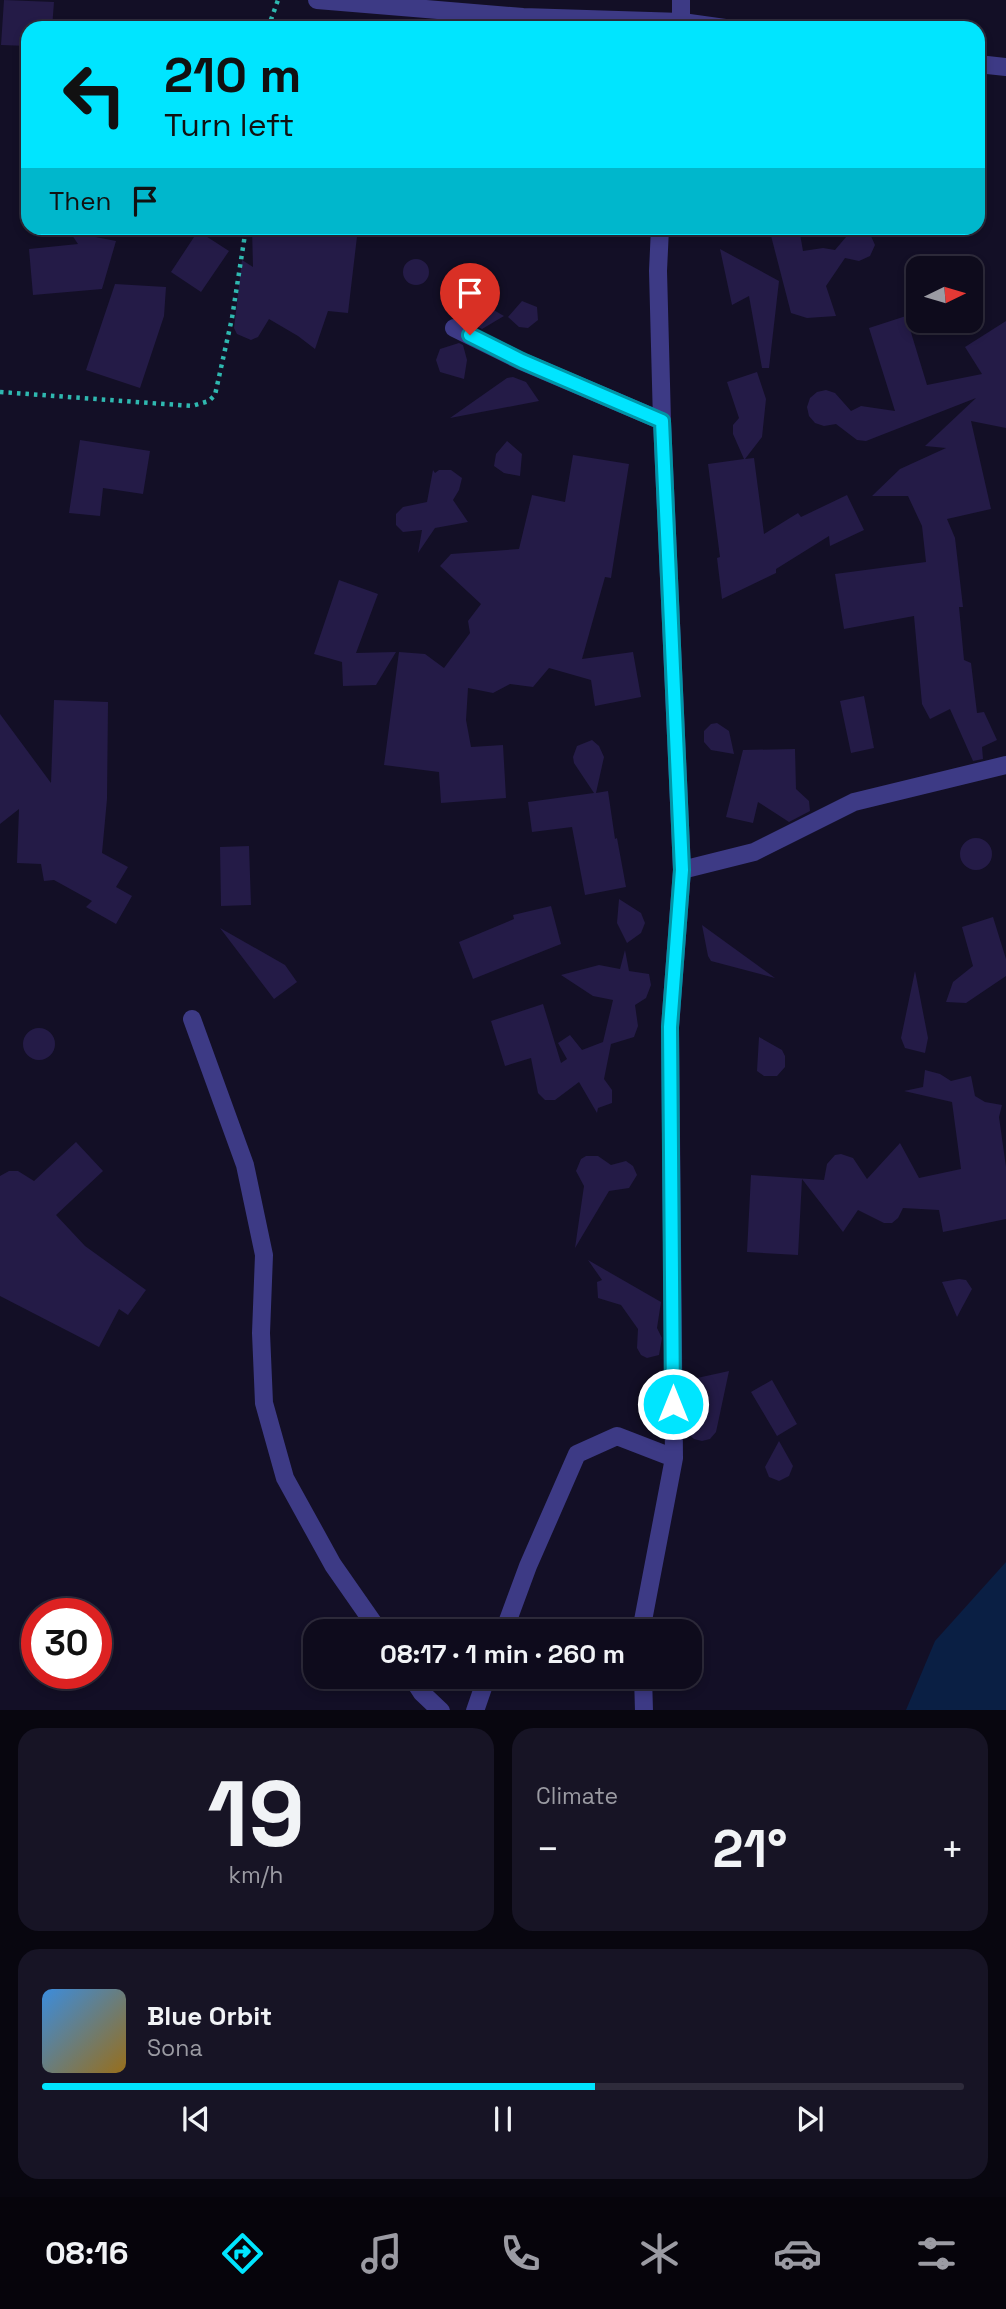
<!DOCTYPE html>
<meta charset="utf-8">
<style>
body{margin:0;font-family:"Space Grotesk",sans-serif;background:#171425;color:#f1f3f6;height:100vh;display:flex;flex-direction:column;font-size:26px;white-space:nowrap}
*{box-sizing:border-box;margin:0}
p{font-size:23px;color:#9b9ba3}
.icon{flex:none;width:38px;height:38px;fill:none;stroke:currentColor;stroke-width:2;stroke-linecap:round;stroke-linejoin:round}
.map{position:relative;height:1710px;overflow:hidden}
.details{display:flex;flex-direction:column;gap:18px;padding:18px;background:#08060f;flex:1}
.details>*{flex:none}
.top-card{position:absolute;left:21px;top:21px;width:964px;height:214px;border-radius:21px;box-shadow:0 4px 10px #0003,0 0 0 2px #2e2b3b;background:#00e5ff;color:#111;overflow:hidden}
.needle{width:46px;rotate:85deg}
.controls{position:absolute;left:906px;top:256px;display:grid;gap:14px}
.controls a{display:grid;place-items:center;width:77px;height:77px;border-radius:14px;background:#0e0b1c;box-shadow:0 4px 10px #0003,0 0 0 2px #2e2b3b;font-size:35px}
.speed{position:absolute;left:21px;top:1598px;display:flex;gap:14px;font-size:35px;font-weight:700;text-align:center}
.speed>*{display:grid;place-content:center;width:91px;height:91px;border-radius:50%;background:#0e0b1c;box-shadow:0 4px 10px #0003,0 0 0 2px #2e2b3b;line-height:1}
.speed .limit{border:10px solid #d22;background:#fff;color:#111}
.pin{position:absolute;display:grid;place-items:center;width:60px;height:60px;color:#fff;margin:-72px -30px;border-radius:50% 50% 50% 0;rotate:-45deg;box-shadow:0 0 7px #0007}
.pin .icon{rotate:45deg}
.me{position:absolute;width:77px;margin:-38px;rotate:0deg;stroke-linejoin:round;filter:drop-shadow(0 0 5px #0008)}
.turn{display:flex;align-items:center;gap:24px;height:147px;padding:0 28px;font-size:32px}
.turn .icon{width:91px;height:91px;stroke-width:2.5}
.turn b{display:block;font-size:49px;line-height:60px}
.then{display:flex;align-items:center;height:66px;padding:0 28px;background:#0003;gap:14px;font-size:26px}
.big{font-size:52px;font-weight:700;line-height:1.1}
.details .tile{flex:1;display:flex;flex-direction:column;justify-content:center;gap:10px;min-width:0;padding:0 24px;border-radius:21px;background:#171425}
.details .dial{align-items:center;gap:0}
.dial b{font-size:91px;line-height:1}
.song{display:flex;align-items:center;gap:21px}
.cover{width:84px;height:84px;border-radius:10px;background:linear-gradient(135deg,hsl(210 70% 55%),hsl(40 70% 35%))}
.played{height:7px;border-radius:4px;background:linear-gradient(90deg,#00e5ff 60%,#2e2b3b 60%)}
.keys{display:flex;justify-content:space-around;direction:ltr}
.heat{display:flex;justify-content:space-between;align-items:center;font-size:38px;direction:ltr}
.details .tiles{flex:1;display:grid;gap:18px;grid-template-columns:1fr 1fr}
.tile:last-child{grid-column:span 2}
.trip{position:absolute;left:303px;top:1619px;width:399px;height:70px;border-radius:21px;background:#0e0b1c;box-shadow:0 4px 10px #0003,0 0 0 2px #2e2b3b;font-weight:700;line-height:70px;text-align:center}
.dock{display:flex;height:112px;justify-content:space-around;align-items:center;background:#06040b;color:#9b9ba3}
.dock .icon{width:49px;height:49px}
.dock .active{color:#00e5ff}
.dock b{font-size:32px;color:#f1f3f6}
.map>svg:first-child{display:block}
</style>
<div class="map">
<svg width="1006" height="1711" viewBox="0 0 1006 1711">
<rect width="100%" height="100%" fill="#130f26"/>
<path fill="#0a1f44" d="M1006,1562V1710H906L935,1641Z"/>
<path fill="#241b47" d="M4,0L54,2L52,28H28V46L1,45Z
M252,228H358L348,313L328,311L315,349L298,336L269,319L258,337L251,340L237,334L234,328L242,260L253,267Z
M769,228H799L803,251L823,248L835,250L852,230H864L870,234L875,245L870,256L859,261L845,258L826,286L836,316L807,318L791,313Z
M198,231L229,251L201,292L171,272Z
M70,232L116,241L102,289L33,295L29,249L78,244Z
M720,249L779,281L769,368H762L749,296L732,305Z
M403 272a13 13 0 1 1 26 0a13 13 0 1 1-26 0Z
M115,284L166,287L164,316L140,388L86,370Z
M522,301L537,307L538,320L528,328L519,327L508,317Z
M477,303L485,305L504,316L482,329L468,322V312Z
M906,316L927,385L982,374L965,347L1006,321V428L971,421L991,509L947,519L955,538L963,607H959L964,660L971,663L977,713L984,712L997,740L982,747L983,759L973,761L950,709L930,719L922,704L914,616L844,629L835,574L926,562L922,526L908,496H872L900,469L946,448L925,446L976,398L866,441L857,440L836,424L824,426L815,423L809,416L807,407L810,398L817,392L826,390L835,393L851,411L861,406L895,411L869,328Z
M459,343L463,345L467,360L464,379L440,372L436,360L440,349Z
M757,372L766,399L762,437L745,459L754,458L764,534L798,513L801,517L847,495L864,530L830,546L829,536L776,569V573L722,599L717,558L720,557L708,464L744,459L733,434V425L739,418L727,382Z
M513,377L526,382L539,401L450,418L507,378Z
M80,440L150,451L143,494L103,488L100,516L69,513Z
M507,441L522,454L520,476L504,473L494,466L496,454Z
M573,455L629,464L611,578L605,577L582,659L633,652L641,697L595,706L591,680L549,668L533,687L510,684L493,693L468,688L466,720L471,747L503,745L506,798L441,803L439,772L384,765L399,652L425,654L444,668L470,633L468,621L481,604L440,566L451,554L519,549L532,495L565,502Z
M433,470L435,473L439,470H451L462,478L459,490L453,500L468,522L435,528L418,553L422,530L403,532L396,525V514L403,507L427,502Z
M339,580L378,594L356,653L396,652L376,685L343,686L342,662L314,654Z
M864,696L874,748L851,753L840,701Z
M54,700L108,702L107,799L102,853L128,867L116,887L132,896L116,924L86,907L92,901L54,880L44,881L41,864L17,863L19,809L0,824V714L51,783Z
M717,723L729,731L734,754L711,750L704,742V731L711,724Z
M592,740L599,746L604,757L596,793L608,791L615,839L617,838L626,887L585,895L572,827L532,832L528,802L594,793L574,763L573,757L577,746Z
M795,749L796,789L809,801L810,811L789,822L758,802L753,823L726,817L743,750Z
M960 854a16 16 0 1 1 32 0a16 16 0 1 1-32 0Z
M249,846L251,905L221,906L220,847Z
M619,899L641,913L645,923L641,933L627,943L617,923Z
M551,906L561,944L473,979L459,942L514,919L513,915Z
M993,917L1006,959V976L966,1003L946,1002L953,982L973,966L962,927Z
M702,925L775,978L711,961L708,956Z
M220,928L285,965L297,982L274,999Z
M625,950L629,971L649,974L651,985L646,998L635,1005L638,1026L634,1037L611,1044L604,1079L612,1090V1103L598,1108L597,1113L579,1082L555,1100H545L538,1093L531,1058L505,1066L491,1021L543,1004L561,1063L567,1059L558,1043L570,1035L582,1050L603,1042L613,1000L593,996L561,975L599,965L620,969Z
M915,971L928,1038L925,1053L905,1048L901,1038Z
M23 1044a16 16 0 1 1 32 0a16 16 0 1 1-32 0Z
M759,1037L782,1050L785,1056V1067L777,1076H764L757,1071Z
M925,1070L940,1074L951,1081L971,1076L975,1096L985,1102L1002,1105L999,1117L1006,1167V1219L943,1232L939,1210L903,1208L898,1218L892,1223H884L858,1210L843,1232L802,1179L798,1255L747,1252L751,1175L824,1180L827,1164L835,1155L841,1154L853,1158L867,1179L900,1143L919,1178L961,1169L952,1102L904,1091L923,1087Z
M76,1142L103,1171L56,1215L85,1246L146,1290L128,1315L119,1309L99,1347L0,1296V1176L9,1171H18L34,1181Z
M586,1156H598L611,1165L626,1161L633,1166L637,1175L629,1188L609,1191L575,1248L584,1186L576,1171L581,1159Z
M588,1260L661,1302L657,1328L662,1338L659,1355L647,1358L641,1355L637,1348L638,1329L621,1305L598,1298L597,1282L602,1280Z
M959,1279L966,1280L972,1289L957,1317L942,1282Z
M729,1371L716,1432L710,1439L702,1441L694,1439L688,1434L685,1426L687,1417L694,1409L688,1380Z
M772,1380L797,1424L777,1436L751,1392Z
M779,1441L793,1466L789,1476L779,1481L769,1477L765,1467Z"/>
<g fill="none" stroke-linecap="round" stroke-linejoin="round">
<path stroke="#2fb8b0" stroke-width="4.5" stroke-dasharray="3.5 5" stroke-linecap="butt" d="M268,28L278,0
M0,392L192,406L209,401L215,395L232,318L246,228"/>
<path stroke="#3d3a85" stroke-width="18" d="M317,0L523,17L682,22L725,28
M681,28V0
M978,64L1006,67
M454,328L521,361L662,421
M682,870L754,852L854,802L1006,765
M192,1019L245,1165L264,1255L261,1333L264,1403L285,1478L333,1565L379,1631
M504,1631L528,1566L577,1454L617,1436L674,1458L670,1027L682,870L662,421L658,271L660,228
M641,1631L674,1458
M411,1676L422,1693L441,1711
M643,1676L644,1711
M475,1711L487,1676"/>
</g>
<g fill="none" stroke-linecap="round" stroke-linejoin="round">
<g stroke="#0095a6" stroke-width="18">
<path id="route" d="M470,335L522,361L662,421L682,870L670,1027L673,1404"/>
</g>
<use href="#route" stroke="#00e5ff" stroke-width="12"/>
</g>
</svg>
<div class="controls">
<a><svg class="needle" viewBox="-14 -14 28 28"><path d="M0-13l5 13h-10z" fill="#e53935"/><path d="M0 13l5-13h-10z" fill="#9b9ba3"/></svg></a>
</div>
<div class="speed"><div class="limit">30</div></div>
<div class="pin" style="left:470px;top:335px;background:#d93025"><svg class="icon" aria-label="arrive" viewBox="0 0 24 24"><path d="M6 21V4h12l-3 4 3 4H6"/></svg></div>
<svg class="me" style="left:673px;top:1404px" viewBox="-20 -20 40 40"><circle r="17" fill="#00e5ff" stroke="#fff" stroke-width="3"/><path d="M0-11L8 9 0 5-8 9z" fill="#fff"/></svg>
<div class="trip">08:17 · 1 min · 260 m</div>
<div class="top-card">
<div class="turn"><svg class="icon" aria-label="left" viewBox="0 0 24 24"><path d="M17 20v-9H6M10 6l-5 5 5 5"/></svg><div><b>210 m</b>Turn left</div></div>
<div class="then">Then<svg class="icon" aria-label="arrive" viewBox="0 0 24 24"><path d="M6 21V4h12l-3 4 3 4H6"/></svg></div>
</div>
</div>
<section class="details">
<div class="tiles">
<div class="tile dial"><b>19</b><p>km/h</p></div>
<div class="tile"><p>Climate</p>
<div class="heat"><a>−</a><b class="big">21°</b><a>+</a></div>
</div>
<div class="tile">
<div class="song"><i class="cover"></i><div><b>Blue Orbit</b><p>Sona</p></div></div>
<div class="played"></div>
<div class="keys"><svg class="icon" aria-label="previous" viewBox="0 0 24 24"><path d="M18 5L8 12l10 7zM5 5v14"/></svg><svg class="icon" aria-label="pause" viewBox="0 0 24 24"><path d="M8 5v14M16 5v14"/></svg><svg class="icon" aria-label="next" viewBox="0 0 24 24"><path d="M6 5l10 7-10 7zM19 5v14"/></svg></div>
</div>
</div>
</section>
<nav class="dock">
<b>08:16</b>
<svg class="icon active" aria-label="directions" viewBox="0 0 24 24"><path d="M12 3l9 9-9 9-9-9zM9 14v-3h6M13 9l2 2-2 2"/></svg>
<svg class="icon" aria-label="music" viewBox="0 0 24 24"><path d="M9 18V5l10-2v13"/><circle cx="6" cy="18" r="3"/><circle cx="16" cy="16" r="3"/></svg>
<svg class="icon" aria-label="phone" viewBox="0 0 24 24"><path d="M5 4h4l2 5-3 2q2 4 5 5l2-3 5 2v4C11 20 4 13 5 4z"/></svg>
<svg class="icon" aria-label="climate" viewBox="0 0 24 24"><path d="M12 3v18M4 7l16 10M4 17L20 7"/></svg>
<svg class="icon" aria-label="car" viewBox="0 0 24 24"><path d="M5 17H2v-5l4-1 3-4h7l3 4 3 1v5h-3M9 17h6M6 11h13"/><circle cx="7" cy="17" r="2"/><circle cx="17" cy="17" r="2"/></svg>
<svg class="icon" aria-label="filters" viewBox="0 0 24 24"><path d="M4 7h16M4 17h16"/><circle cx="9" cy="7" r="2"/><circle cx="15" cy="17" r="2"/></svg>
</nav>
